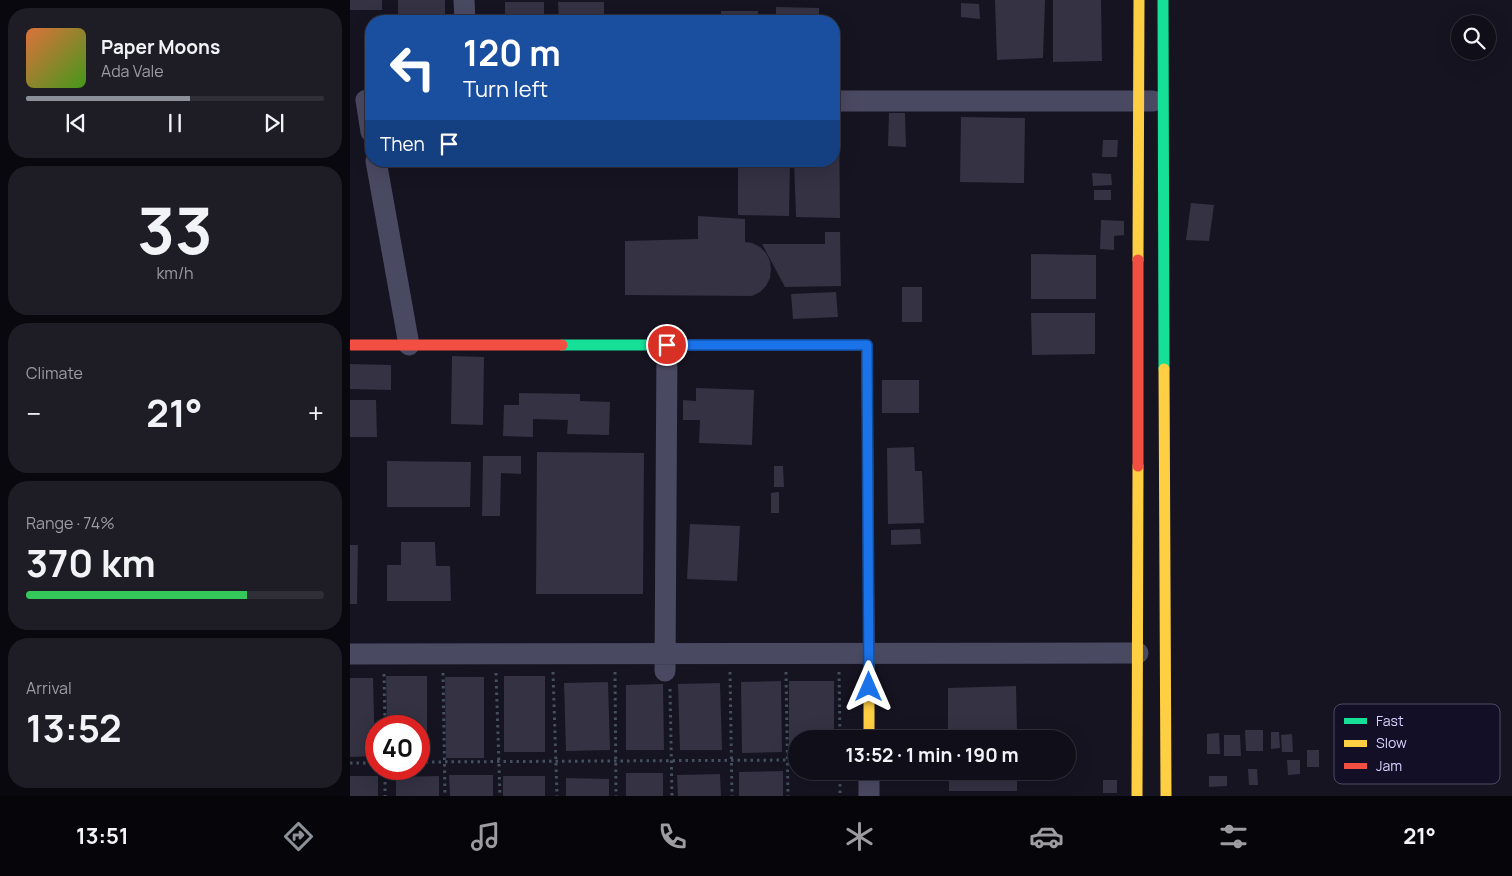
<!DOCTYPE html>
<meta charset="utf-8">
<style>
body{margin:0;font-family:Manrope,sans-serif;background:#1e1d26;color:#f1f3f6;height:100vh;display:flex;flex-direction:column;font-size:19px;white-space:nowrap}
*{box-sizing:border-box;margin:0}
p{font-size:16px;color:#9c9ca2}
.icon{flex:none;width:28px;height:28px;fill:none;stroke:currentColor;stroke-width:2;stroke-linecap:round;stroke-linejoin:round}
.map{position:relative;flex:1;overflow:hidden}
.side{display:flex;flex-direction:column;gap:8px;padding:8px;background:#09080e;width:350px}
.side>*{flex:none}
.top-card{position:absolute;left:15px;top:15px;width:475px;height:152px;border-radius:20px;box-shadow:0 5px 20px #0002,0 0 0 1px #302f38;background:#1a4fa0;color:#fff;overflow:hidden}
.buttons{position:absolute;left:1101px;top:15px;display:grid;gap:10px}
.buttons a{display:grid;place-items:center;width:45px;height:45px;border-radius:50%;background:#100f19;box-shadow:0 5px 20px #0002,0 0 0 1px #302f38;font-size:25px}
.speed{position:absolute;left:15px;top:715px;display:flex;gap:10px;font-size:25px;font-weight:700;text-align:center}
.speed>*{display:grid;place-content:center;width:65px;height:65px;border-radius:50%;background:#100f19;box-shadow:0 5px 20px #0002,0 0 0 1px #302f38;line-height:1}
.speed .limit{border:8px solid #d22;background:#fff;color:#111}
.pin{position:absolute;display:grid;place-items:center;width:42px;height:42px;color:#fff;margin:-21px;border:2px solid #fff;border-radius:50%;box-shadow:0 1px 5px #0007}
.me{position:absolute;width:55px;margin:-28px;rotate:0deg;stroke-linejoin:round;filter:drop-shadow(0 0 4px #0008)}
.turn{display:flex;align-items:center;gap:18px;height:105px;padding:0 15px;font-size:22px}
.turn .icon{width:65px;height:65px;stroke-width:2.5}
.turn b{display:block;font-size:35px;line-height:42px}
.then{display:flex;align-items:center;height:48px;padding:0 15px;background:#0003;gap:10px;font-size:19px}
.big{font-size:38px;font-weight:700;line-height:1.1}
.side .card{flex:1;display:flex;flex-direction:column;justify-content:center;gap:8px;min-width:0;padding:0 18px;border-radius:20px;background:#1e1d26}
.side .dial{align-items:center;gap:0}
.dial b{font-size:65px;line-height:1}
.song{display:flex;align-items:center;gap:15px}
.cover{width:60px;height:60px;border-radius:8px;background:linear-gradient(135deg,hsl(20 70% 55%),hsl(100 70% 35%))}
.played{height:5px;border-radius:2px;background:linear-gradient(90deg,#8c9099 55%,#302f38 55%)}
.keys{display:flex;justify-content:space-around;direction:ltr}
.heat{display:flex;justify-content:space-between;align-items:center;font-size:28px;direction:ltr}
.charge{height:8px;border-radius:4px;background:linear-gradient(90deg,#34c759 74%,#302f38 0)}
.trip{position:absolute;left:438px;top:730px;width:288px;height:50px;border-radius:25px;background:#100f19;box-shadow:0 5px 20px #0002,0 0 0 1px #302f38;font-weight:700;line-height:50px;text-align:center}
.dock{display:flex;height:80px;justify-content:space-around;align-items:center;background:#06060a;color:#9c9ca2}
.dock .icon{width:35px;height:35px}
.dock .current{color:#8c9099}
.dock b{font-size:22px;color:#f1f3f6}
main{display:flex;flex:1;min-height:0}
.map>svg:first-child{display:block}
</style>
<main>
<section class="side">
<div class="card">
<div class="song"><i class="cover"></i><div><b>Paper Moons</b><p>Ada Vale</p></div></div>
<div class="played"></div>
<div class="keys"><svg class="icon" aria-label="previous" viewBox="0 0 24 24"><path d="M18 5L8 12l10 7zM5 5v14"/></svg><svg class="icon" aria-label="pause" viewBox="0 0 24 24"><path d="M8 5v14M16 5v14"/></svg><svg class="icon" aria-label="next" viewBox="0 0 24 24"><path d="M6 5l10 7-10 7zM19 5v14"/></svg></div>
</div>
<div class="card dial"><b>33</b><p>km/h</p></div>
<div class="card"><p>Climate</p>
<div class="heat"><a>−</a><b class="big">21°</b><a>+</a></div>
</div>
<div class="card"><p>Range · 74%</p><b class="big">370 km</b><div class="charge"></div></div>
<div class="card"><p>Arrival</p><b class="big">13:52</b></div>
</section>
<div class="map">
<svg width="1162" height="796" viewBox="0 0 1162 796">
<rect width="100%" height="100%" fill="#161421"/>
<path fill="#343243" d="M0,0H32V10H0Z
M48,0H95V21H48Z
M645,0H695L693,58L647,60Z
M703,0H751L752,61L703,62Z
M155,2H194V21H155Z
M208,2H254V21H209Z
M611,3L629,4L630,19L611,17Z
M426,7L469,8V21H426Z
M371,11H408V21H371Z
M484,113H489L490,218L446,217L444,161H484Z
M539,113H555L556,147L538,146Z
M611,117L675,118L674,183L610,182Z
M753,140H768L767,157H752Z
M388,161H440L439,216L388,215Z
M742,173L761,174L762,185L743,186Z
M744,190H761V200H744Z
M841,203L864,205L859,241L836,240Z
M348,216L395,219V242L402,243L410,247L416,253L420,261L421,269L420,278L416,286L410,292L402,296L275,295V241L348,239Z
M751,220L774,221V235L764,236V250L750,249Z
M475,232H490L491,286L435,287L412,244H475Z
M681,254L746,255V299H681Z
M552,287H572V322H552Z
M486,292L488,317L443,319L441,294Z
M681,313H745V354L682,355Z
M102,356L134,357L133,425L101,424Z
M0,364L41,365V390L0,389Z
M532,380H569V413H532Z
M346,388L404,390L402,445L349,443L350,420H333V400L346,401Z
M169,393L230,394V401L260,402L259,435L217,434L218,420L183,419V437L153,436L154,405H169Z
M0,400H26L27,437H0Z
M564,447L565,471H572L574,523L538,524L537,448Z
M187,452L294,453L293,594H186Z
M133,456H171V474L151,473L150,516H132Z
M37,461L121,462L120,507H37Z
M424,466H433L434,487H424Z
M429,492V513H421V493Z
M340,524L390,526L387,581L337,579Z
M570,529L571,544L541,545V530Z
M51,542H85L86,566H100L101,601H37V565H51Z
M0,545H8L7,604H0Z
M36,676H77V752H69V726H37Z
M154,676H195V752H154Z
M95,677H134V758H96Z
M0,678H23L25,756L0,757Z
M431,681L432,752L392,753L391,682Z
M439,681H484V739H446V752H439Z
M258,682L260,750L216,751L214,683Z
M370,683L372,750H330L328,684Z
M313,684L314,750H276V685Z
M666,686L667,733L598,734V688Z
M895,730H913V751H896Z
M921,732H929L930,748L921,749Z
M869,733L870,754H857V734Z
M942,734L943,752H932L931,735Z
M874,735H890L891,756H874Z
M957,750H969V767H957Z
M937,760H950V774L938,775Z
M898,769H907L908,785H899Z
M433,771V796H389V772Z
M599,771H667V791H599Z
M276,773H313V796H276Z
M370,774L371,796H328L327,775Z
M99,775H143V796H100Z
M0,776H28V796H0Z
M89,776V796H46V777Z
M153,776H195V796H153Z
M859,776H877V786L859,787Z
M216,778L259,779V796H216Z
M753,780H767V793H753Z"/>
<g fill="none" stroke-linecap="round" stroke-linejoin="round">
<path stroke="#44505f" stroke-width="3" stroke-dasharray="2.5 4" stroke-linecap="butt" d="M203,672L207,796
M265,672L266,796
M380,672L382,796
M436,672L438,796
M489,672L490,739
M93,673L95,796
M146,673L150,796
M34,674L35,726
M320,689L322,796
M69,762L446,760
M0,763H26
M35,769V796
M490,771V796"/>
<path stroke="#4a4962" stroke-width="21" d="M114,0L115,21
M16,100L21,132
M484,101H803
M26,161L59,345
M0,654L788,653
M315,671L317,345
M519,771V796"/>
<path stroke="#16e098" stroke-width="11" d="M813,0L814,369
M212,345H466"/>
<path stroke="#ffcf43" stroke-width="11" d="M788,260L789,0
M814,369L816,796
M519,656V739
M787,796L788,466"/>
<path stroke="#f24e42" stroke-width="11" d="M0,345H212
M466,345H517L519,656
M788,466V260"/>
</g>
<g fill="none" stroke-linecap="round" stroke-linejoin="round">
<g stroke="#114b97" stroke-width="12">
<path id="route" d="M317,345H517L519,687"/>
</g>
<use href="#route" stroke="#1a73e8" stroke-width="9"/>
</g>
<rect x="984" y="704" width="166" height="80" rx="8" fill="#130f26" stroke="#4e4a67" stroke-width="1"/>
<rect x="994" y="718" width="23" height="6" fill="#16e098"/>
<rect x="994" y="740" width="23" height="7" fill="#ffcf43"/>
<rect x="994" y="763" width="23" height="6" fill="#f24e42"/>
<g font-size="14" fill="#d9d4ff">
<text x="1026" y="726">Fast</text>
<text x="1026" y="748">Slow</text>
<text x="1026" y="771">Jam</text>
</g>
</svg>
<div class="buttons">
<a><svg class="icon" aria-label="search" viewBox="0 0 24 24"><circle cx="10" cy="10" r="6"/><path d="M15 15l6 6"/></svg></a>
</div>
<div class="speed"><div class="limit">40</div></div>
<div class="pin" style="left:317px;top:345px;background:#d93025"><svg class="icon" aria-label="arrive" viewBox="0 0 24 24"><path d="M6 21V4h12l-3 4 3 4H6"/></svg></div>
<svg class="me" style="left:519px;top:687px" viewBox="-20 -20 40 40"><path d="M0-17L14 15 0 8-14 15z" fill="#1a73e8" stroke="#fff" stroke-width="4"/></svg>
<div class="trip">13:52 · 1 min · 190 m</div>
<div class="top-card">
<div class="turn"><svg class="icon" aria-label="left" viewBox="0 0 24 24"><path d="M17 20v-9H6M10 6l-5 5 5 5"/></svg><div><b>120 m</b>Turn left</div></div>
<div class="then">Then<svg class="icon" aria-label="arrive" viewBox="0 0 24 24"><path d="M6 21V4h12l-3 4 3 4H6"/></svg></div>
</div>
</div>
</main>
<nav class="dock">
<b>13:51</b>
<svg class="icon current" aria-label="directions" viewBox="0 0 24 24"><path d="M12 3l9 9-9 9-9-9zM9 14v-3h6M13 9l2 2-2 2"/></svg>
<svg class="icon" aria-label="music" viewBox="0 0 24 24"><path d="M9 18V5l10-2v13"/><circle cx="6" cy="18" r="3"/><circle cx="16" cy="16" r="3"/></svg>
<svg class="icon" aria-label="phone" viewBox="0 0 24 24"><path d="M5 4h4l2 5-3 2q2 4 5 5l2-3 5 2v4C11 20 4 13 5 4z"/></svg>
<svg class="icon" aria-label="climate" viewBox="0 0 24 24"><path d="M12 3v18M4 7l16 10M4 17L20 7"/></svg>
<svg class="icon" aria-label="car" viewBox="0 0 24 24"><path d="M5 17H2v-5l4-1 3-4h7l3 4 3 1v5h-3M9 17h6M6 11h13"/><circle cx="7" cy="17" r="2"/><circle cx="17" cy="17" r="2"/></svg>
<svg class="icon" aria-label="filters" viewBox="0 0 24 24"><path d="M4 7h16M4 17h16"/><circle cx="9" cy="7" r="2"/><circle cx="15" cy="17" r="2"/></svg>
<b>21°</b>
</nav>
